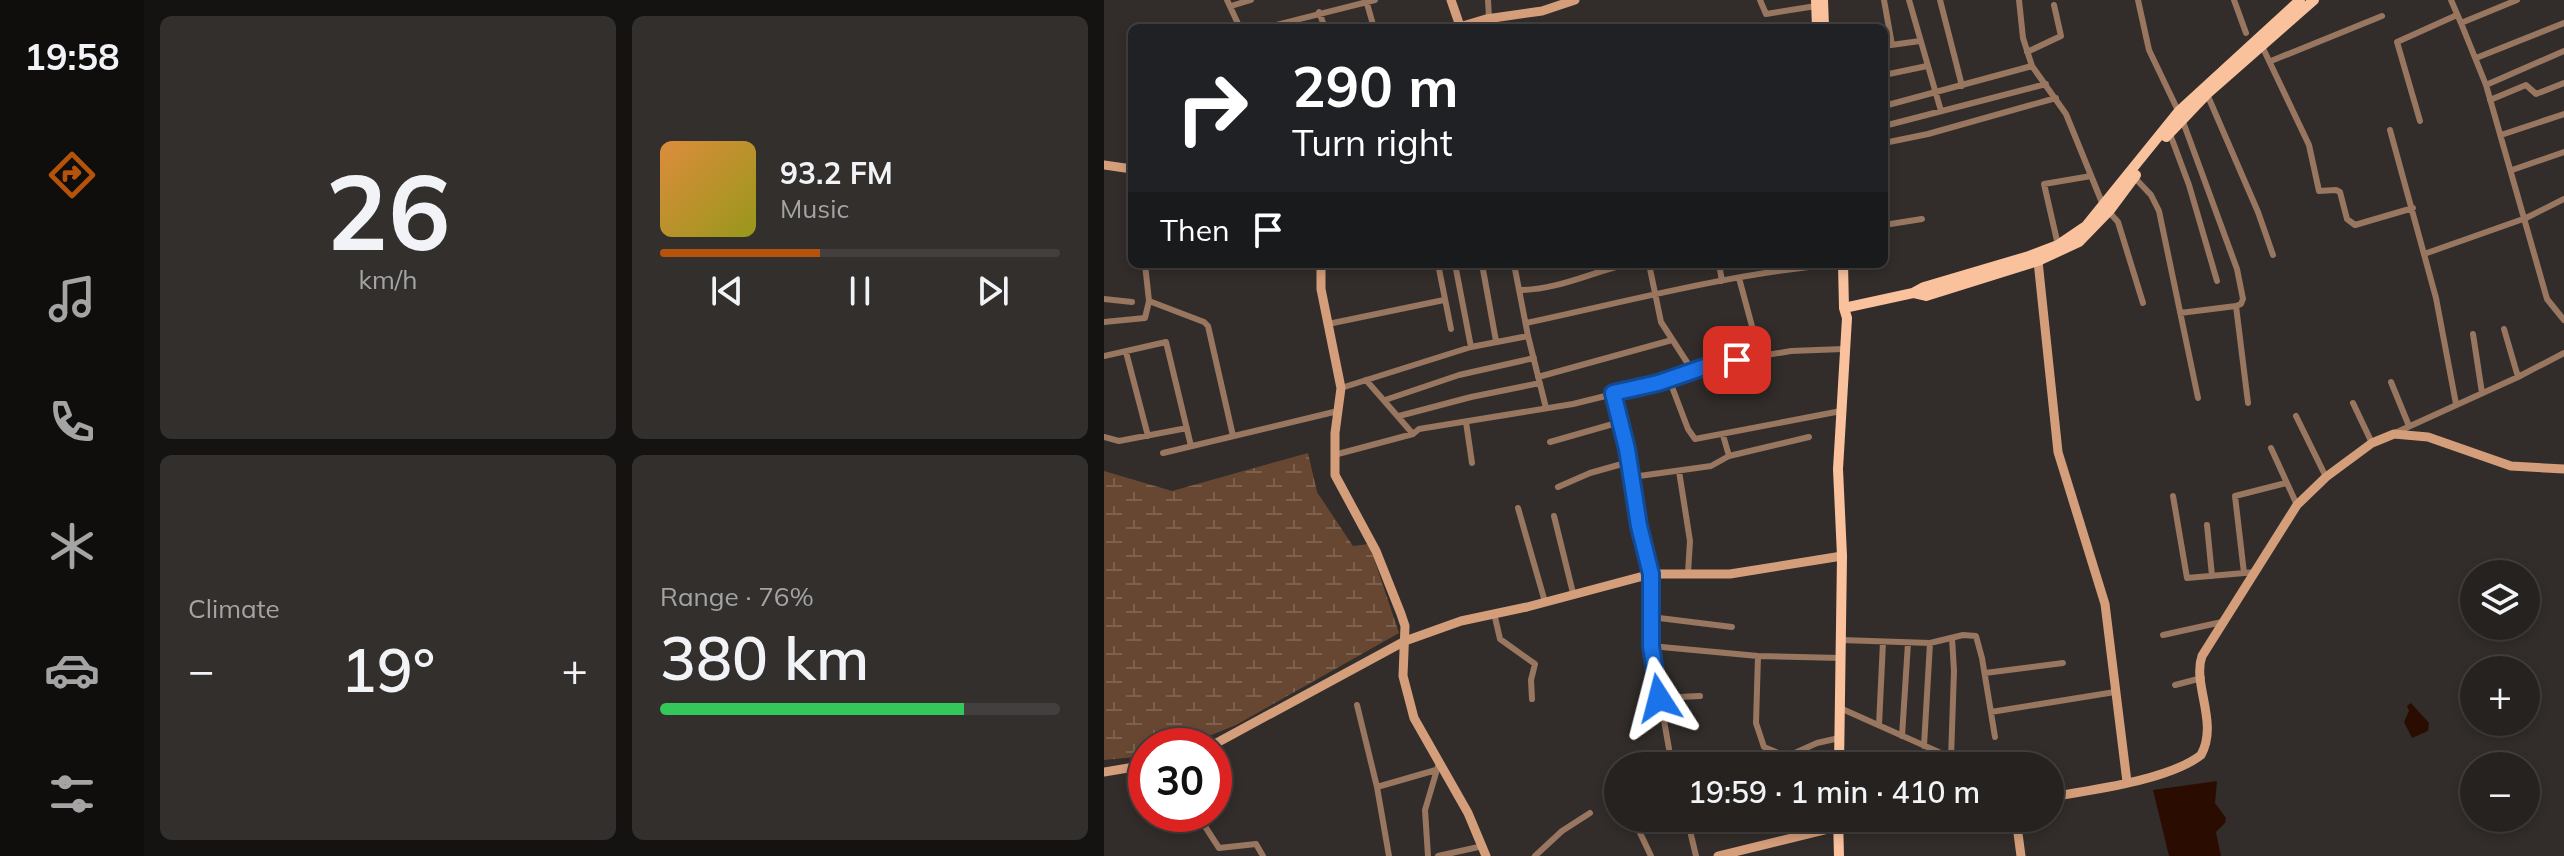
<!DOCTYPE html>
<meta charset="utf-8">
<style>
body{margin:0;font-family:Mulish,sans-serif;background:#322f2d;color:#f1f3f6;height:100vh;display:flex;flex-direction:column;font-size:30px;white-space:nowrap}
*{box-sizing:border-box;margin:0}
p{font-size:26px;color:#a4a4a5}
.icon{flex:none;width:44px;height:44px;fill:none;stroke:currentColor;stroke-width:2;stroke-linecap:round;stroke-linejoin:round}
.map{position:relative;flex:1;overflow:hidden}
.sheet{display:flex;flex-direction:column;gap:16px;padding:16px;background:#151312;width:960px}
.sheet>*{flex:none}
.hud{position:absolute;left:24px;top:24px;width:760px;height:244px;border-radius:12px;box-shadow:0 4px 12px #0003,0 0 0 2px #423f3e;background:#202124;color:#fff;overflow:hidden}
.tools{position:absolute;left:1356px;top:560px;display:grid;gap:16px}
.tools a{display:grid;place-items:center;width:80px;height:80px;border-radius:50%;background:#262220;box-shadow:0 4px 12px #0003,0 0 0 2px #423f3e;font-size:40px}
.speed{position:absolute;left:24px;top:728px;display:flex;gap:16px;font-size:40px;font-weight:700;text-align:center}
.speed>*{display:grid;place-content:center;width:104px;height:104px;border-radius:50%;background:#262220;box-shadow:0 4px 12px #0003,0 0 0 2px #423f3e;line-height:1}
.speed .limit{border:12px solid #d22;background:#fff;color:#111}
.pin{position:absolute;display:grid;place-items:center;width:68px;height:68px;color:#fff;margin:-34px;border-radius:16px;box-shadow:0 4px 12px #0006}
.me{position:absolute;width:88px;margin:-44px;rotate:351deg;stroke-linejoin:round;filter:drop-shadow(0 0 6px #0008)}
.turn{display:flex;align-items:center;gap:28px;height:168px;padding:0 32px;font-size:36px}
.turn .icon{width:104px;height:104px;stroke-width:2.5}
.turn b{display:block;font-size:56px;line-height:68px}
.then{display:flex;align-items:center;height:76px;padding:0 32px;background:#0003;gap:16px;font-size:30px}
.big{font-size:60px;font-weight:600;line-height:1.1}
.sheet .tile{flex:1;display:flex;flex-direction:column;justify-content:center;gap:12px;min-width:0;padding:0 28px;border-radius:12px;background:#322f2d}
.sheet .dial{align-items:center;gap:0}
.dial b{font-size:104px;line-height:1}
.song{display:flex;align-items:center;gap:24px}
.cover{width:96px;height:96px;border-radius:12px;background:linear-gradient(135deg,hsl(30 70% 55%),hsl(60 70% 35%))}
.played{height:8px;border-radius:4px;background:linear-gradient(90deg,#b45309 40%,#423f3e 40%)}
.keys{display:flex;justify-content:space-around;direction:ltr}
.heat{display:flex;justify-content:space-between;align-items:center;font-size:44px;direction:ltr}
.charge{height:12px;border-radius:6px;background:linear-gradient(90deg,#34c759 76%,#423f3e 0)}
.sheet .tiles{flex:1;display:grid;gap:16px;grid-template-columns:repeat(2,1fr)}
.trip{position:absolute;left:500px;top:752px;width:460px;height:80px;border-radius:40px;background:#262220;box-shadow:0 4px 12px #0003,0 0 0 2px #423f3e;font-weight:600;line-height:80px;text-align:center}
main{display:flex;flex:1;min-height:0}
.menu{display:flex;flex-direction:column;width:144px;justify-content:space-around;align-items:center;background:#0f0e0d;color:#a4a4a5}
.menu .icon{width:56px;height:56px}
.menu .selected{color:#b45309}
.menu b{font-size:36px;color:#f1f3f6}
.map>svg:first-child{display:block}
</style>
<main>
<nav class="menu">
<b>19:58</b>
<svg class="icon selected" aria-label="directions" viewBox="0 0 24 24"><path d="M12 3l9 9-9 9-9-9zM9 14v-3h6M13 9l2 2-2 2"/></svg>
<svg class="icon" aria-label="music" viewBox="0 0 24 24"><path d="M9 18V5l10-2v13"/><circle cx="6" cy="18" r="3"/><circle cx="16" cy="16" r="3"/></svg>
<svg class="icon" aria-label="phone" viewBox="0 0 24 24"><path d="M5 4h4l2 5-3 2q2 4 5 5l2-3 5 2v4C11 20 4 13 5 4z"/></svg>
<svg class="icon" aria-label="climate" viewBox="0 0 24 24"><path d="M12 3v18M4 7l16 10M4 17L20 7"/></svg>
<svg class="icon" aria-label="car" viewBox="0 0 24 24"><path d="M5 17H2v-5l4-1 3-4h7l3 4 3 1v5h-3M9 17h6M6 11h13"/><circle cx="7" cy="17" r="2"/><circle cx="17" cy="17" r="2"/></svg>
<svg class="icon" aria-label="filters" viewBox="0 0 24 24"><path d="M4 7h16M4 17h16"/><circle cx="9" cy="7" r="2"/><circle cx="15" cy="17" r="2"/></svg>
</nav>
<section class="sheet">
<div class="tiles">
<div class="tile dial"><b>26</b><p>km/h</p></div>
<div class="tile">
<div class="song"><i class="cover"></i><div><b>93.2 FM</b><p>Music</p></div></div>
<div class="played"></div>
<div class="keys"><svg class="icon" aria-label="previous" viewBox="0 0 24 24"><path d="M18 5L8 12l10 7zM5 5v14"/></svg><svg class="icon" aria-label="pause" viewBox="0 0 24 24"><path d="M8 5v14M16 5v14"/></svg><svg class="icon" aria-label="next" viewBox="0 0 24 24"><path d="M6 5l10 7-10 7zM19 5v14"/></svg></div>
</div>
<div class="tile"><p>Climate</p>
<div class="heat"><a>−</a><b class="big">19°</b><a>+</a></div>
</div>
<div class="tile"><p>Range · 76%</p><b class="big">380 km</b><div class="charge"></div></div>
</div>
</section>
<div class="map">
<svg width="1460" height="856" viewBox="0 0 1460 856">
<defs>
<pattern id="wetland-marsh" width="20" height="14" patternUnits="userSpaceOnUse" patternTransform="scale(2)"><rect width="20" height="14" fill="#674732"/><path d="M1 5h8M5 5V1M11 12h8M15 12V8" fill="none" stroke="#7d614f"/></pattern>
</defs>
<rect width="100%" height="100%" fill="#322d2a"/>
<path fill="url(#wetland-marsh)" d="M204,453L213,492L249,546L265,544L295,633L132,725L80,746H42V756L0,760V471L68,491Z"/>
<path fill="#2a0d00" d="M1307,703L1325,723L1324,731L1308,738L1300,722L1305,711L1303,706Z
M1113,781L1111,803L1122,818L1121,823L1112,832L1117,856H1065L1049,790Z"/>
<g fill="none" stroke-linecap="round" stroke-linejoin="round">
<path stroke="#987660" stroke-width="6" d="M123,0L136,28
M262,0L270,28
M384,0L385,18
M656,0L662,14L712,6
M780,0L788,45
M805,0L837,111
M836,0L858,86
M915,0L919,38L928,66L962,114L999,205L1014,222L1039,303
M1034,0L1045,50L1078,119L1133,269L1139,299L1137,304L1132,306L1076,313
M1130,0L1142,33
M1347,0L1357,23L1413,0
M127,6L147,0
M215,12L221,28
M1357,23L1382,85L1443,299L1460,320
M160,28L271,0
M1157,44L1205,145L1215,191L1232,190L1236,192L1243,219L1251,225L1309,208
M780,46L816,41
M923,52L957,36L950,5
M1372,58L1460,23
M1167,61L1278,16
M780,75L823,66
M1382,85L1460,51
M1103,94L1154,212L1169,255
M1386,100L1422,85L1432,94L1460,83
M780,106L928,66
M1316,121L1293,42L1353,15
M780,126L942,84
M1286,130L1332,298L1352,404
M1066,134L1085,185L1113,281
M1397,135L1460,114
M780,143L824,134L952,98
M1408,170L1460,152
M1030,177L1047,195L1055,211L1094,398
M780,225L818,219
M954,245L940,184L987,176
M1320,254L1422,218L1460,199
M41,264L45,301L100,322L104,326L129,436
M334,264L347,329
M351,264L367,347
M378,264L392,341
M410,264L424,336L442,408
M545,264L557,322L588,370
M615,264L618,281
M635,278L656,356
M415,290C454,290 487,272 524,264
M0,299L28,302
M1132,306L1144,403
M0,322L41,318L45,301
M422,323C525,301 629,273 734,264
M224,324L340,300
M1400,329L1414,377
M1369,334L1378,393
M22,352L44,436
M0,356L62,342L87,446
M434,377L568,340
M565,379L584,429L591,439L737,411
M262,380L309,434
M1287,382L1305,426
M237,388L367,347L424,336
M509,393L523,449L535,526L547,574V646L568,766
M281,400L355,375L430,358
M1249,403L1268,443
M295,416L367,397L436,383
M1192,416L1222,477
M362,422L368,463
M1293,432L1414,377L1460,353
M619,435L625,456
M0,437L15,441L83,428
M446,442L516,422
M1167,448L1193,505
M59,453L234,411
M230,455L309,434L315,429L469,404L554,383L609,364L687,351L739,349
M575,471L586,541L584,573
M528,477L607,466L625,456L705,437
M454,487L486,473L525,462
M1069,496L1083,578L1152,572
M414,508L441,602
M450,516L469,593
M1103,525L1108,576
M1140,573L1131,496L1182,483
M390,613L396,639L431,664L427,680L428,699
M547,617L628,627
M1059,635L1118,622
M737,640L826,643L859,635L872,636L878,658L891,737
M547,646L654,656L737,658
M654,656L652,723L660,747L672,752L678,759
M881,673L959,663
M1071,685L1098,678
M555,698L596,696
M253,705L273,787L285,856
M736,708L866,766
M887,712L1011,692
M775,725L779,642
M798,736L804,643
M820,746L826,643
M847,758L850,671L848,638
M568,766L609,763L648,766
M662,766L713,743L735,738
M273,787L332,770
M508,796L511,812L514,814
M93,814L115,848L152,844L159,856
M529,818L547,856
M583,818L592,856
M643,824V818
M324,856L321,810L335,763
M334,856L379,846
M431,856L458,831L486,813"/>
<path stroke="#d59e7b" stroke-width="9" d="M347,0L356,26
M352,28L382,19L438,11L471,0
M0,165L28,169
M934,261L954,452L1001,604L1023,782
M217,264V289L237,388L231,433V475L272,551L297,614L301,626L299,676L310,718L364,813L382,856
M107,746L301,641L357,621L423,607L547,574H626L738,556
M0,772L42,765
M946,797C988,790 1065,780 1097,755C1115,723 1088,684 1098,656L1193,505L1222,477L1268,443L1290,434L1324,437L1407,466L1460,469
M912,818L917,856
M614,856L733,827L796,818"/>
<path stroke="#fac19d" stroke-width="10" d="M712,0L713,28
M719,0L720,26
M1062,137L1103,94L1210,0
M809,293L822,296L934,261L975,242L1006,210L1032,175
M740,308L809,293L820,287L925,256L954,245L982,226L1075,111L1196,0
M735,766L738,556L734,469L743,318L740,308L739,264
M734,818L735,856"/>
</g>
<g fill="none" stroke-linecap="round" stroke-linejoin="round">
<g stroke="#114b97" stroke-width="20">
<path id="route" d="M555,698L547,646V574L535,526L523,449L509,393L554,383L609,364L633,360"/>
</g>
<use href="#route" stroke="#1a73e8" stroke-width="14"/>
</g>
</svg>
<div class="tools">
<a><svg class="icon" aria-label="layers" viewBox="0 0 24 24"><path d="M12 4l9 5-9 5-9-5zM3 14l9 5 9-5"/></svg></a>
<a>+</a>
<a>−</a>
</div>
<div class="speed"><div class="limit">30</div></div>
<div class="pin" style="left:633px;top:360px;background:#d93025"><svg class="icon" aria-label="arrive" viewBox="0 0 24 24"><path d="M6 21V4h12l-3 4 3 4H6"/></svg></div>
<svg class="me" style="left:555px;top:698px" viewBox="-20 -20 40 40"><path d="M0-17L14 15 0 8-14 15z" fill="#1a73e8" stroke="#fff" stroke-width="4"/></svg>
<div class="trip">19:59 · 1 min · 410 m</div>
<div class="hud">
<div class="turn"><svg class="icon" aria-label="right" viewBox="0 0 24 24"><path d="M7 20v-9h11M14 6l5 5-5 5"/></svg><div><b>290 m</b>Turn right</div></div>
<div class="then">Then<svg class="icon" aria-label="arrive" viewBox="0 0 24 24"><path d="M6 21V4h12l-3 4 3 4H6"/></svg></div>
</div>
</div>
</main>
